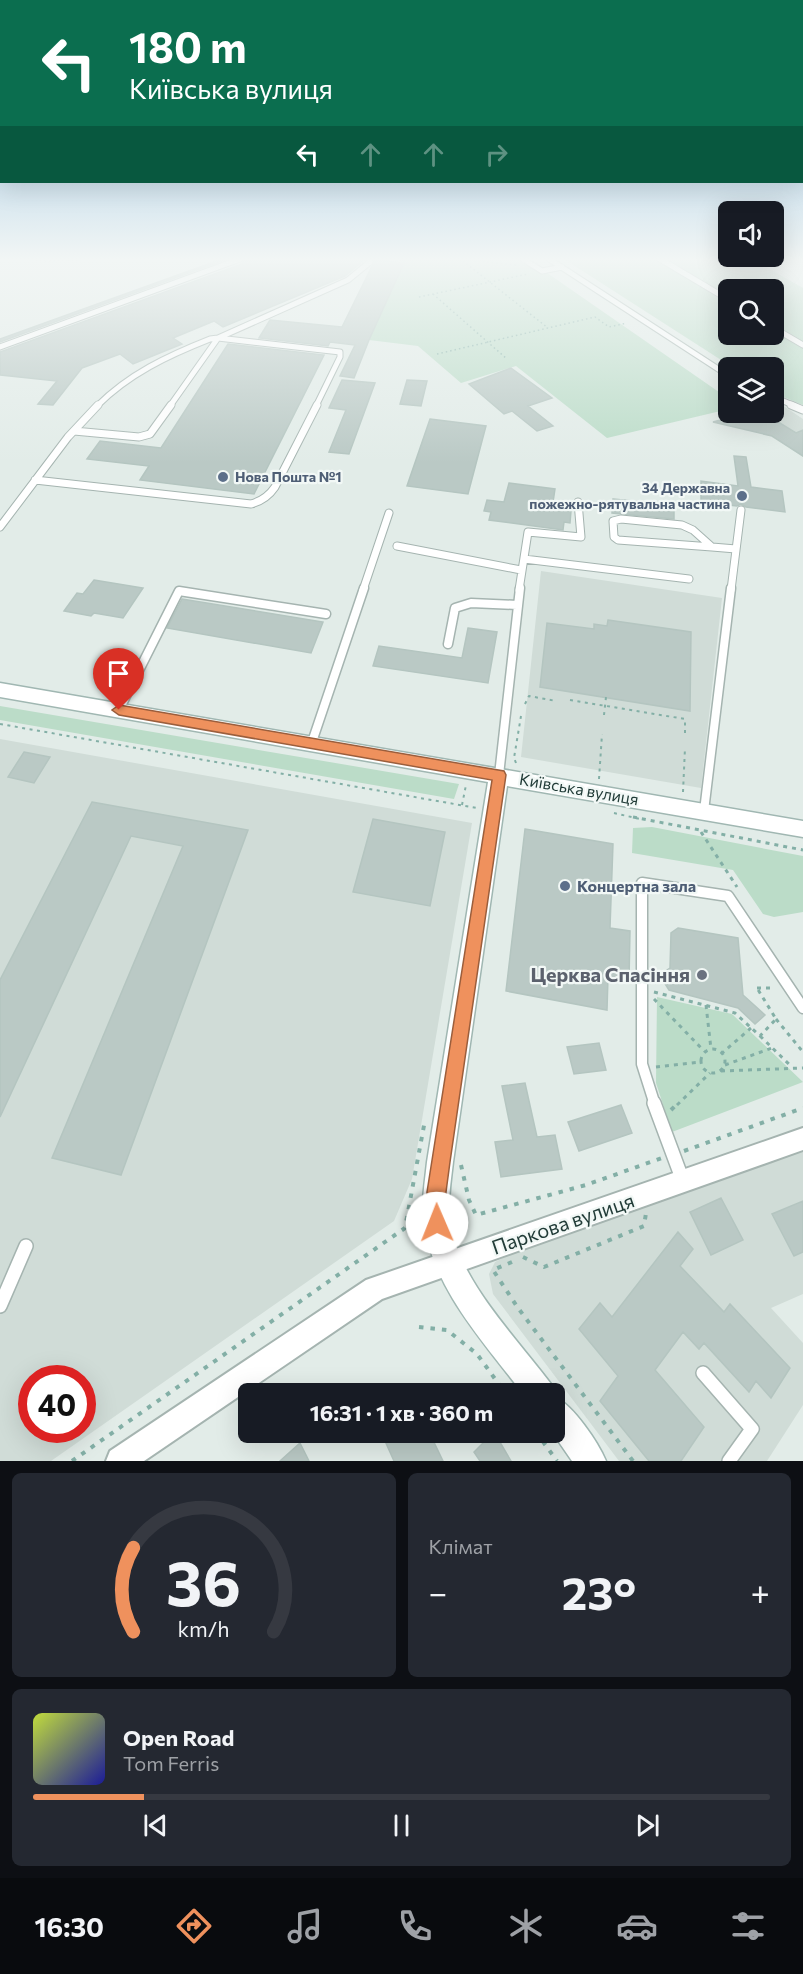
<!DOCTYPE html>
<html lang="uk">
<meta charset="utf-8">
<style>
body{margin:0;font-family:Commissioner,sans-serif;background:#242831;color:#f1f3f6;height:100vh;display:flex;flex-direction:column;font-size:22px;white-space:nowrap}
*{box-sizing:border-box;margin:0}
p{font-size:20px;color:#9ea1a6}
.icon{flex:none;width:33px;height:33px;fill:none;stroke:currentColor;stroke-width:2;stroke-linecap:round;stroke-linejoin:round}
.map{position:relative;height:1461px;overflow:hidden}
.side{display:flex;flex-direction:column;gap:12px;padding:12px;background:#0d0f14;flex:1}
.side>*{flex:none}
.top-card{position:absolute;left:0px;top:0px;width:804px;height:183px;box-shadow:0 6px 24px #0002;background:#0b6e4f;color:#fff;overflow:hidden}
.controls{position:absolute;left:718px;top:201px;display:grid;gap:12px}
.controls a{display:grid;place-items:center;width:66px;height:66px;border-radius:9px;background:#171b24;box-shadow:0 6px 24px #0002;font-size:30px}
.speed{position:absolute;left:18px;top:1365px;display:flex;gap:12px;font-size:30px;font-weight:700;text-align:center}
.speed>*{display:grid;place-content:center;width:78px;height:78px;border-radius:50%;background:#171b24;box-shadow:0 6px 24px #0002;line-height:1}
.speed .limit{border:9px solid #d22;background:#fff;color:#111}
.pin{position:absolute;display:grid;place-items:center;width:51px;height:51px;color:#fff;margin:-62px -26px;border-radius:50% 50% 50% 0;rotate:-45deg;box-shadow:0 0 6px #0007}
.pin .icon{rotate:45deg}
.me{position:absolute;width:66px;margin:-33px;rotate:359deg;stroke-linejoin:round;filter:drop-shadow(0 0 4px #0008)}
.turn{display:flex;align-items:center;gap:21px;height:126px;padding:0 30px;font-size:27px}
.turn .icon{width:78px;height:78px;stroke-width:2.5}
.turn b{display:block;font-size:42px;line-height:51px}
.lanes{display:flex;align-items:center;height:57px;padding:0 30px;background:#0003;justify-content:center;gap:30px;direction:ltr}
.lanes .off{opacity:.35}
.big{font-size:45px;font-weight:700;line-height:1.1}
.side .tile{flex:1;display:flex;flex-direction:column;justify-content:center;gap:9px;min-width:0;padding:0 21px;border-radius:9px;background:#242831}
.side .dial{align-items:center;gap:0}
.dial svg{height:156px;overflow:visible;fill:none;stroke:#363941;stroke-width:7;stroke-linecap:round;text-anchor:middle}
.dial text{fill:#f1f3f6;stroke:none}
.song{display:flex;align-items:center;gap:18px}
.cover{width:72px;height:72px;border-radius:9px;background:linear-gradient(135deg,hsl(70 70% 55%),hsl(240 70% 35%))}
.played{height:6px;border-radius:3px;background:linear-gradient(90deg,#ef915d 15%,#363941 15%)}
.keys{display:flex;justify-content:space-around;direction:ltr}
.heat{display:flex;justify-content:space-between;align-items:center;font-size:33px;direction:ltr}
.side .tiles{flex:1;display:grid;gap:12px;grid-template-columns:1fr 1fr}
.tile:last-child{grid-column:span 2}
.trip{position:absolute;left:238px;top:1383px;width:327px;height:60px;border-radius:9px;background:#171b24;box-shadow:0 6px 24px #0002;font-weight:700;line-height:60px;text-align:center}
.tab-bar{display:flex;height:96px;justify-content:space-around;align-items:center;background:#090b0e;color:#9ea1a6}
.tab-bar .icon{width:42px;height:42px}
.tab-bar .selected{color:#ef915d}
.tab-bar b{font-size:27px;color:#f1f3f6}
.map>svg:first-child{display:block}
</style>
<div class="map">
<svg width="803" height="1461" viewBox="0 0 803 1461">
<rect width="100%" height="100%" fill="#e2ece8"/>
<path fill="#d0dcd7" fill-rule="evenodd" d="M782,405L803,419V457L772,436L732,426L750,413L774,412V407Z
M541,571L722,598L701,788L521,757Z
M0,739L472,823L412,1179L394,1221L51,1461H0ZM32,1378H82V1430H32Z
M803,1151V1294L771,1308L803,1343V1405L767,1461H619L493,1294L489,1274L495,1262L517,1251Z"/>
<path fill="#bbdcc8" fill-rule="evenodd" d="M399,259H527L729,399V409L607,438L516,366L461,383L418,346L369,340L404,264Z
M564,259H752L803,288V405L774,393V368L732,367ZM729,290H774V334H729Z
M0,706L459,784L454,799L0,720Z
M652,827L803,856V912L774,917L763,914L733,870L632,853L633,828Z
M657,997L732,1014L803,1082L672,1132L656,1083Z"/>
<path fill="#bac9c5" stroke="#b4c5c0" stroke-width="1.5" d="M222,259H227L0,342V339Z
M245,259H365L345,276L223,327L214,321L173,338L182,344L133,364L120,354L82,368L53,405L38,404L57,381L0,375V352L242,264Z
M375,260L404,263L369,340L354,378L340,376L355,345L330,342L328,346L259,338L270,320L342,327Z
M228,344L324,355L254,494L140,480L149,466L87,459L100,441L161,448Z
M511,368L552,398L528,406L553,426L537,431L512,411L504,414L469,384Z
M342,380L375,383L349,454L329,452L346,410L329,408Z
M407,380L427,381L421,406L400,404Z
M750,412H762L796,433L803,430V456L772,436L713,422Z
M430,419L486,426L468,494L407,486Z
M734,456L746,457L751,487L782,491L785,512L746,507L741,504L737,506L701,502V481L738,486Z
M509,483L555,489L552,509L571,511L570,523L564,522L563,530L489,520L491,512L484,511L487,500L504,502Z
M613,499L674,505V519L612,513Z
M94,580L143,588L123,618L94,613L91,616L64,611L77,593L83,594Z
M182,599L323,622L311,653L167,628Z
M608,620L691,632L690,711L540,687L547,623L594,629V624L607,626Z
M468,628L497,632L488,683L373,666L379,646L462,658Z
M24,752L50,757L34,783L8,777Z
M92,802L248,830L121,1175L52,1158L183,846L131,836L0,1117V980Z
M373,819L445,832L430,906L353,892Z
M525,829L613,844L610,928L630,931L629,980L608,977L607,1010L506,991Z
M678,928L738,938L743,995L765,1015L755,1024L738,1008L669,990L662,979L664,972L670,968L671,933Z
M599,1043L606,1070L574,1074L567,1047Z
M525,1083L537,1137L555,1135L562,1169L501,1177L495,1142L513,1140L502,1086Z
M621,1105L632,1133L579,1151L568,1122Z
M721,1198L743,1240L711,1255L690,1212Z
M803,1201V1252L794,1256L772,1214Z
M678,1232L693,1249L680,1266L724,1312L730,1304L790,1368L771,1398L756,1381L749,1392L704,1343L699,1349L683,1332L655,1370L704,1427L681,1461H649L600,1401L618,1376L579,1329L600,1303L612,1317Z
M381,1432H429L443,1461H394Z
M494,1432L511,1461H480L474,1452Z
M300,1443L309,1461H280Z"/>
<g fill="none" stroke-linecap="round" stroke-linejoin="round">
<g stroke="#a5b4b0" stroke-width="7">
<path id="lane-far4" d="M523,259L542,271L562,267
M549,259L729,376
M660,259L729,300
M774,328L803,345
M0,347L240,259
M774,397L795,406
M97,406C129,374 167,356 210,339L218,338L340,352V357L316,406
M170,406L218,338L348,280L370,262"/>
</g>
<g stroke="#a5b4b0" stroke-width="9">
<path id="lane-far3" d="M791,405L803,410
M74,431L139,437L150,434L171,405
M35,480L251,504C262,501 269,496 275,487L317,405
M621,519L682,525L693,530L712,547L618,540L614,537L613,521Z
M0,527L68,437L98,405
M397,546L521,570
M712,547L736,549
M524,559L689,579
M363,590L389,513
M519,590L528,532L581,537L578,502
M731,590L741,510"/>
</g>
<g stroke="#a5b4b0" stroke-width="11">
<path id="lane-far2" d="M448,644L455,608L471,603L517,605
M119,710L179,591L326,614
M312,742L364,588
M499,775L520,588
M704,811L731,588"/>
</g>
<g stroke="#a5b4b0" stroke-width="13">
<path id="lane-far1" d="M655,1105L642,1064V883L728,896L803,1008"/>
</g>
<g stroke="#a5b4b0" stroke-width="16">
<path id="lane" d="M654,1103L683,1181
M0,1306L26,1246
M703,1373L752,1429L729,1461"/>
</g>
<g stroke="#a5b4b0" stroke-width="4">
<path id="street" d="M803,1128V1150L382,1299L144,1461H106L110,1451L366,1280Z"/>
</g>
<g stroke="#a0b7b2" stroke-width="3">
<path id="secondary" d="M0,683L803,821V837L507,786L453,1162C451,1181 447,1202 450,1222C459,1281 516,1337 551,1384L556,1394L555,1396V1394H523C484,1342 433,1289 424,1222C421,1202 425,1182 427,1162L488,782L0,697Z
M555,1397C573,1405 598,1442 606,1461H572L552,1432H555Z"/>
</g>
<path stroke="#83afa6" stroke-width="1.5" stroke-dasharray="1.5 3" stroke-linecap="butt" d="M22,259L49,261L90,259
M456,259L516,265
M463,261L548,328
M433,294L507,359
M419,297L528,274
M437,354L595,317L609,327L627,323"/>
<path stroke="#83afa6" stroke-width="2" stroke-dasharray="3 4.5" stroke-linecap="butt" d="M570,700L685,719V737
M525,704L529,696L556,701
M604,715L606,697
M0,724L477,808
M516,763L514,758L521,716
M599,779L602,734
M683,792L685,748
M462,805L466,785
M614,813L640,819"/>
<path stroke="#83afa6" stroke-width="3" stroke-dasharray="4 5" stroke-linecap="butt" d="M633,817L803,850
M701,832L737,887
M757,988H775
M654,992L735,1013L760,1036L776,1019L757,988
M654,999L704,1051
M706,1005L711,1049
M776,1019L803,1052
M760,1036L792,1067
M701 1061a12 12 0 1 1 24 0a12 12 0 1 1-24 0Z
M721,1054L751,1028
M725,1065L772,1048
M656,1067L701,1062
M721,1071L803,1068
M677,1105L710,1073"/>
<path stroke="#83afa6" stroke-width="4" stroke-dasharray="4.5 7" stroke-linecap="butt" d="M671,1110L678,1103
M684,1151L803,1108
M461,1165L469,1200L476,1215L586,1185L662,1158
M523,1257L544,1267L644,1226L646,1213
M512,1262L493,1270L518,1308L633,1461
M419,1327L447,1330L477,1354L506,1394
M536,1432L557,1461
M72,1461L405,1228L425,1120"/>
<use href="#lane-far4" stroke="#fff" stroke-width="5"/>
<use href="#lane-far3" stroke="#fff" stroke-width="7"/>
<use href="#lane-far2" stroke="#fff" stroke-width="8"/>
<use href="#lane-far1" stroke="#fff" stroke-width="10"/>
<use href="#lane" stroke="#fff" stroke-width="13"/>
<use href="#street" fill="#fff" fill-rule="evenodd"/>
<use href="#secondary" fill="#fff" fill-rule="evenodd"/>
</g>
<linearGradient id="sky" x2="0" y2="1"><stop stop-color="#83b8de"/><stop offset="0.56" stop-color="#f2f6f5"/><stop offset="1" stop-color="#f2f6f5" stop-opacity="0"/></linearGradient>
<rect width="803" height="463" fill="url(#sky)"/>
<path fill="#ef915d" stroke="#9b5e3c" stroke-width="1.5" d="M119,705L504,771L506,775L450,1162L446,1192L447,1223L444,1230L437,1233L430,1230L427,1223V1192L492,780L119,715L112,710Z"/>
<g fill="#5c6f8a" stroke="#f2f8f6" stroke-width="2">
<circle cx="223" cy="477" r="6"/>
<circle cx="742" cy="496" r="6"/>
<circle cx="565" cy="886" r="6"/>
</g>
<circle fill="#6b7280" stroke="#f2f8f6" stroke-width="2" cx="702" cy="975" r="6"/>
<g text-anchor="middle" stroke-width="4.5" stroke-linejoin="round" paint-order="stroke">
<g font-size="14" font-weight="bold" fill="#4e5e75" stroke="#f2f8f6" text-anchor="start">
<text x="235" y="482">Нова Пошта №1</text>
<text x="730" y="493" text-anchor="end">34 Державна<tspan x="730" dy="16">пожежно-рятувальна частина</tspan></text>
</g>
<g font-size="16" fill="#223c38" stroke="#f2f8f6">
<text transform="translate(579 789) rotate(10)" y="6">Київська вулиця</text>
</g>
<g font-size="16" font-weight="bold" fill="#4e5e75" stroke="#f2f8f6" text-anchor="start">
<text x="577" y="892">Концертна зала</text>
</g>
<g font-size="20" font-weight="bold" fill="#5b616d" stroke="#f2f8f6" text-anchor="end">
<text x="690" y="982">Церква Спасіння</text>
</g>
<g font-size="20" fill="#223c38" stroke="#f2f8f6">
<text transform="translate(563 1224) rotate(-19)" y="7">Паркова вулиця</text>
</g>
</g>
</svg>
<div class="controls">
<a><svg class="icon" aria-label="sound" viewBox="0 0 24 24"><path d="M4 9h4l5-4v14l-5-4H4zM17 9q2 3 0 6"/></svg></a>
<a><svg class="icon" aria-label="search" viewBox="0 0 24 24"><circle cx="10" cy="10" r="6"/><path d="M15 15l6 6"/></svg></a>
<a><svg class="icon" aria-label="layers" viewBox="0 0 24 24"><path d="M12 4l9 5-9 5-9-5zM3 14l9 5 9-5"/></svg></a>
</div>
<div class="speed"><div class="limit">40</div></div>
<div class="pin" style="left:119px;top:710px;background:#d93025"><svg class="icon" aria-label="arrive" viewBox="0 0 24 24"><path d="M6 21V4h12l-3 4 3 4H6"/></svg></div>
<svg class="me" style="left:437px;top:1223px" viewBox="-20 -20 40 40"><circle r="19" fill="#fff"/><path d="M0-13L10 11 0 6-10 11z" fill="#ef915d"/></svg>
<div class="trip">16:31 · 1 хв · 360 m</div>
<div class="top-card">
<div class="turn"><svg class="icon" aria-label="left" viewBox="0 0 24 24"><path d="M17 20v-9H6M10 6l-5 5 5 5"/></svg><div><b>180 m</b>Київська вулиця</div></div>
<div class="lanes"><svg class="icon" aria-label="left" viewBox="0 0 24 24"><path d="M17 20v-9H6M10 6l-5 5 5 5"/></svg><svg class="icon off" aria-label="ahead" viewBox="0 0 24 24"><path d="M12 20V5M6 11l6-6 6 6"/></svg><svg class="icon off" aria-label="ahead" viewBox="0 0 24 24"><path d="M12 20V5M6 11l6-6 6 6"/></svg><svg class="icon off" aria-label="right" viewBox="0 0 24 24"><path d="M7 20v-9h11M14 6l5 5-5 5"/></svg></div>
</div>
</div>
<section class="side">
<div class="tiles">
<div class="tile dial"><svg viewBox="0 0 100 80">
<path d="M14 69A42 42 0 1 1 86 69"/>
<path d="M14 69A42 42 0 0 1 14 26" stroke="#ef915d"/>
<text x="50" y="56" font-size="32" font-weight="700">36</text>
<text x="50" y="72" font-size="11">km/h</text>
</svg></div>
<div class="tile"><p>Клімат</p>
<div class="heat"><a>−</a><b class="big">23°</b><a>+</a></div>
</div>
<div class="tile">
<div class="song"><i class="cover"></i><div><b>Open Road</b><p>Tom Ferris</p></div></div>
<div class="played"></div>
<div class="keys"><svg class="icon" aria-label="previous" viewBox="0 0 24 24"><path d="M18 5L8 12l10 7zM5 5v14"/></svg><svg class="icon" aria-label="pause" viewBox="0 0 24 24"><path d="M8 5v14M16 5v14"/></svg><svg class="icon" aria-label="next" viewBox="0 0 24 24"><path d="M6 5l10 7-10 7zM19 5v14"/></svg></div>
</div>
</div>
</section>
<nav class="tab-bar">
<b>16:30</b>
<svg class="icon selected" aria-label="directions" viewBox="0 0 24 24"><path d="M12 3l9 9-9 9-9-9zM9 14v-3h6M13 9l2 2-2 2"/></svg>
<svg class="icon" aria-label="music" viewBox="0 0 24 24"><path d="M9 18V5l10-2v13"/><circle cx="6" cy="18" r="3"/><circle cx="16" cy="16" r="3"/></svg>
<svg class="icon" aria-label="phone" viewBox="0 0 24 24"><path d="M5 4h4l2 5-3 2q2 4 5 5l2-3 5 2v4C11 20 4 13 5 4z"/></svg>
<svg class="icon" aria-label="climate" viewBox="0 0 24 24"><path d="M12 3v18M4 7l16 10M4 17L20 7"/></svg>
<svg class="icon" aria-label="car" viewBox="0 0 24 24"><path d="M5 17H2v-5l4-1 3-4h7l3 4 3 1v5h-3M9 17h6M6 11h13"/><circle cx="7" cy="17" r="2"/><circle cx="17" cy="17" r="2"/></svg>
<svg class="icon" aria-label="filters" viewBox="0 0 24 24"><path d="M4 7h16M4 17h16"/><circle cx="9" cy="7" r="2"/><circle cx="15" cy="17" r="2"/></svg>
</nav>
